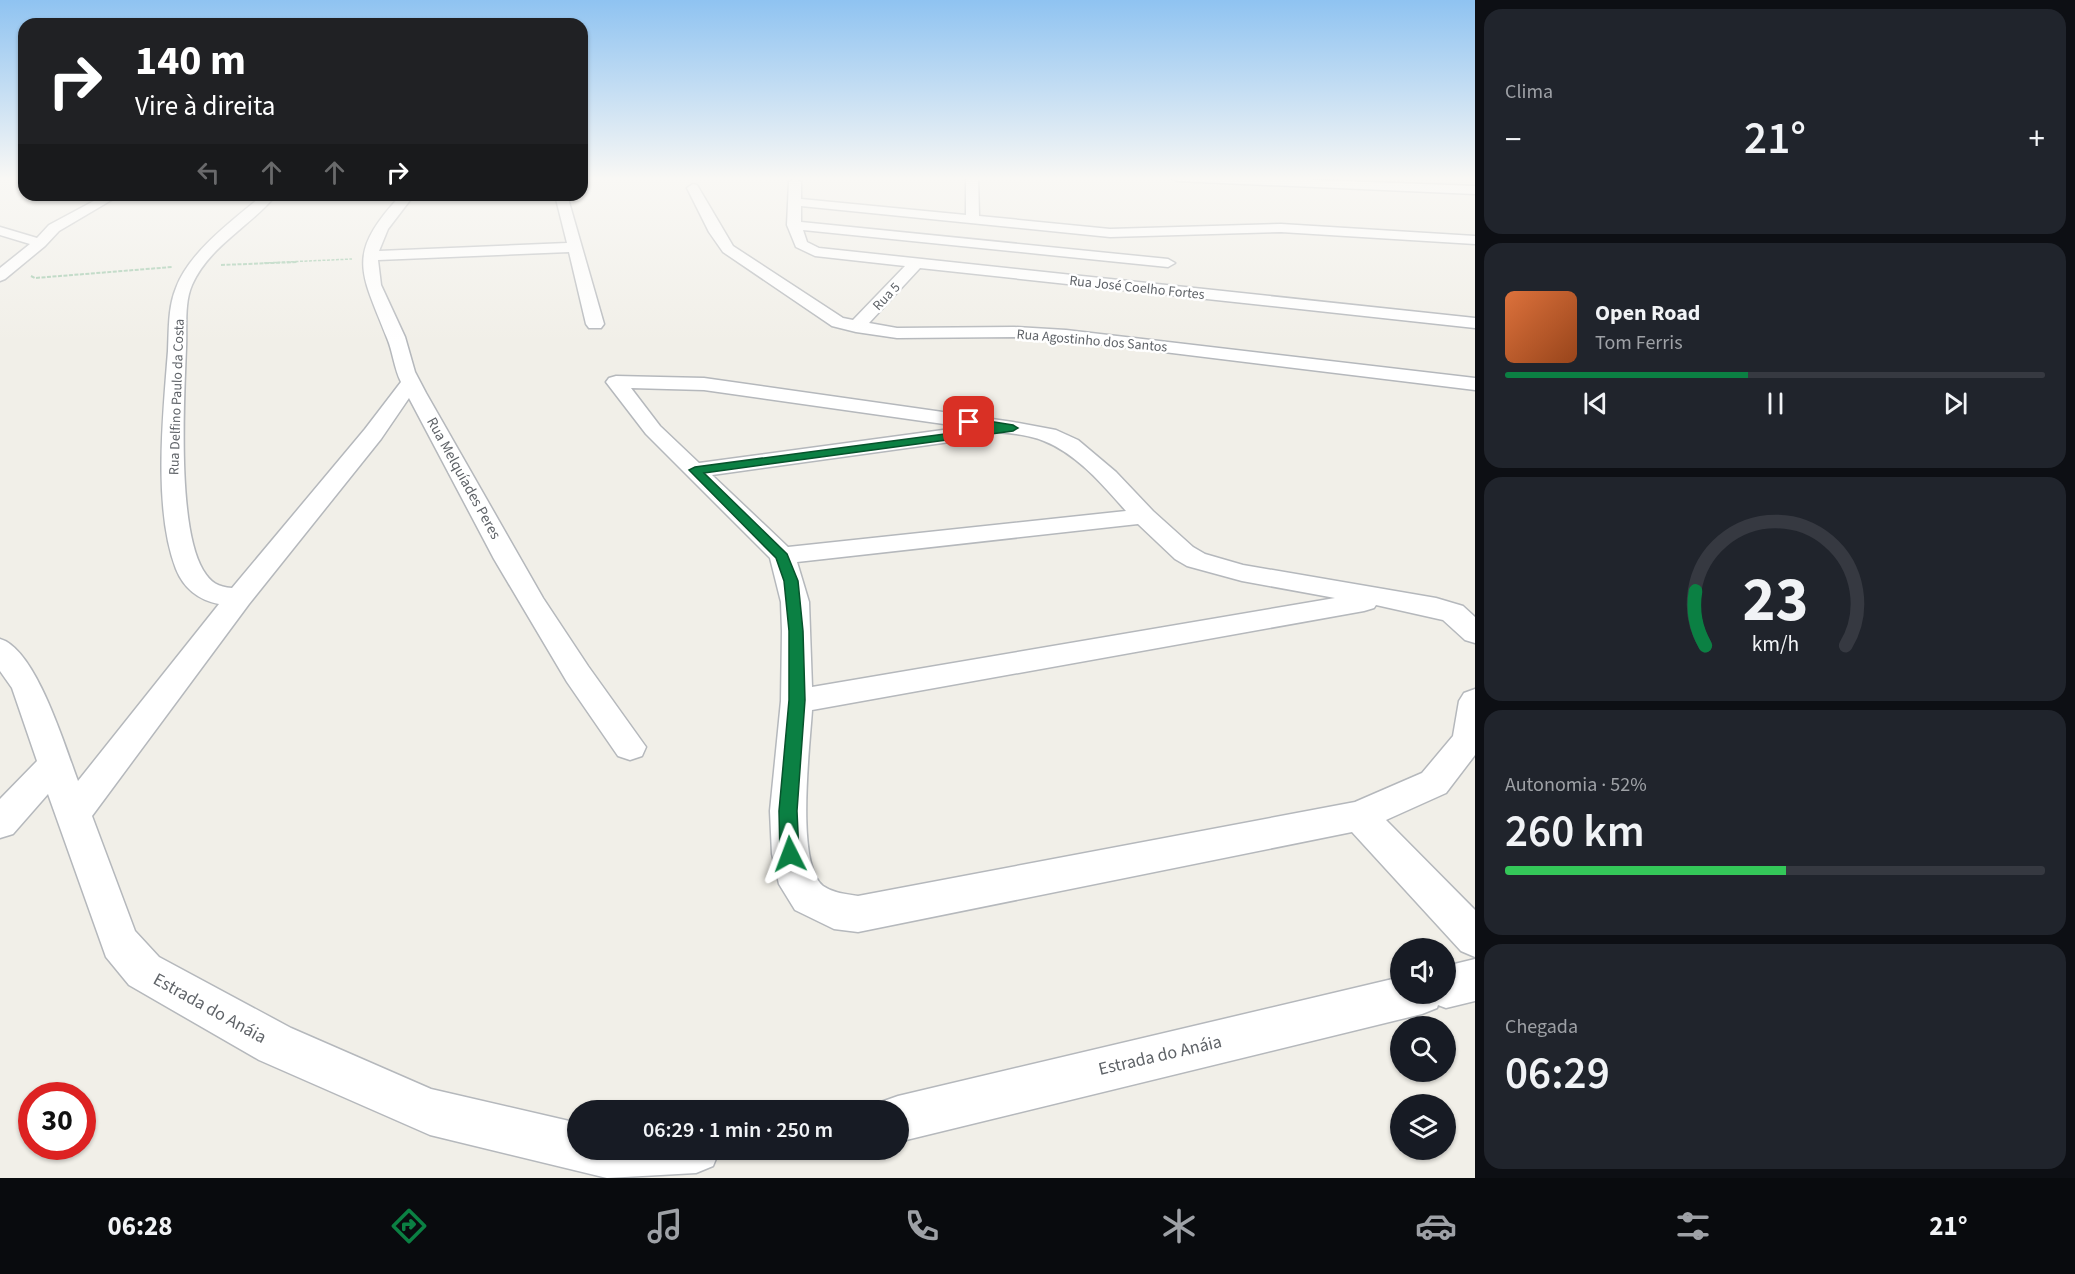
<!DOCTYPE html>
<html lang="pt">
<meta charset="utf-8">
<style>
body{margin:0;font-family:"Source Sans 3",sans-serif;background:#20242c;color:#f1f3f6;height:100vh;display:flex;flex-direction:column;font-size:22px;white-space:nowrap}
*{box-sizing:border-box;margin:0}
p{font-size:20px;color:#9ea1a6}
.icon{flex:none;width:33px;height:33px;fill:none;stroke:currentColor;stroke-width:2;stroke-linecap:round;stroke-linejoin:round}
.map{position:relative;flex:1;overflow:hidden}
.drawer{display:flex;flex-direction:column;gap:9px;padding:9px;background:#0d0f14;width:600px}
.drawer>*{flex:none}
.banner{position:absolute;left:18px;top:18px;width:570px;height:183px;border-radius:18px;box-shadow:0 2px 4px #0004;background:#202124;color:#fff;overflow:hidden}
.buttons{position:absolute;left:1390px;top:938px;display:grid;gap:12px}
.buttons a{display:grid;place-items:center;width:66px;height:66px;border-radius:50%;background:#171b24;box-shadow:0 2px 4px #0004;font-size:30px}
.speed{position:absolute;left:18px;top:1082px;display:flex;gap:12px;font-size:30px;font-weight:700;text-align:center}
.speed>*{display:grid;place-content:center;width:78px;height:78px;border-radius:50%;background:#171b24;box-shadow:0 2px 4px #0004;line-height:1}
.speed .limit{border:9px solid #d22;background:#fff;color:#111}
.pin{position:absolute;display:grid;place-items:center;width:51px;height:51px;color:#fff;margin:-26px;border-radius:12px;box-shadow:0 3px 9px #0006}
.me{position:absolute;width:66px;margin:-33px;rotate:357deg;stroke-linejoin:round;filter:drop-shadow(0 0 4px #0008)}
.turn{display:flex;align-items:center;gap:21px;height:126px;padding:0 18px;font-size:27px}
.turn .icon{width:78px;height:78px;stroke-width:2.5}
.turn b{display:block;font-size:42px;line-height:51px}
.lanes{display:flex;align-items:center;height:57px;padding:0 18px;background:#0003;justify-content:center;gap:30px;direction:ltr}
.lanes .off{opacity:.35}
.big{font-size:45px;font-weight:600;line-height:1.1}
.drawer .widget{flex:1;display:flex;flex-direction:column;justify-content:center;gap:9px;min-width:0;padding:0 21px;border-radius:18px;background:#20242c}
.drawer .dial{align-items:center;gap:0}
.dial svg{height:156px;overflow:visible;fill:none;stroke:#363941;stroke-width:7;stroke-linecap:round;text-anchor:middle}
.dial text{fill:#f1f3f6;stroke:none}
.song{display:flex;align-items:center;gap:18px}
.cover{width:72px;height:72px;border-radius:9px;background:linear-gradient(135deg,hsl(20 70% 55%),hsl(20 70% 35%))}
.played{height:6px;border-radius:3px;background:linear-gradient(90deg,#0b8043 45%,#363941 45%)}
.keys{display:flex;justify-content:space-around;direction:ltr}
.heat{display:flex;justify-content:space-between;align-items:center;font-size:33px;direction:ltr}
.charge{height:9px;border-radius:4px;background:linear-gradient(90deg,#34c759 52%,#363941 0)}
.trip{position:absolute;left:567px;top:1100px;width:342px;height:60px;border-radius:30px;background:#171b24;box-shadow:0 2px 4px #0004;font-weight:600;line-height:60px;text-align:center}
.tab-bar{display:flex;height:96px;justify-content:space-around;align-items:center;background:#090b0e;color:#9ea1a6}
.tab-bar .icon{width:42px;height:42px}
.tab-bar .selected{color:#0b8043}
.tab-bar b{font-size:27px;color:#f1f3f6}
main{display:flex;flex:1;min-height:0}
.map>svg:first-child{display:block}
</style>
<main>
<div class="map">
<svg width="1475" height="1178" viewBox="0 0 1475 1178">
<rect width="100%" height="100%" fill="#f1efe8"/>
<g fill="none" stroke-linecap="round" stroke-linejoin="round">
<g stroke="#b5b8bc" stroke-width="3">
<path id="minor" d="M795,178L801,182V199L966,215V178H978L979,216L1110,229L1281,224L1475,236V244L1281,232L1110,237L801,206V222L1168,259L1175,263L1168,267L803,230L807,242L819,248L1475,318V328L920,268L869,323L897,328L1014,327L1066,330L1475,378V390L1066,340L1014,337L897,338L856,332L832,326L723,252L709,232L687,188L693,184L697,185L733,246L843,318L853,320L905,266L815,256L796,247L787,225L789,182Z
M1171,178H1262L1475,186V194L1177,181Z
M105,195H120L59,231L45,246L5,279L0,281V268L30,244L0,235V227L37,238L49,225Z
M263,195H276C251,226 209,246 192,285C184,303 187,328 186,348C184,401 177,526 203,570C211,583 218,587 232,588L365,429L401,382C394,368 393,352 387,338C361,271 345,255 401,195H414L388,229L379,251L567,243L555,195H567L604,324L601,328H589L586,324L569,252L378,260L381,285L405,337L415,372L426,393L543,598L588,666L646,747L642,756L630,760L618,756L567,682L494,559L409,398L381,439L249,604L92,816L135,931L159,957L291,1028L431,1089L578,1123V1149H720L713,1166L696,1173L607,1178L430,1135L259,1060L129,985L106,957L48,794L13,834L0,838V799L37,761L12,688L0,671V639C36,649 65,747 78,781L219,604C199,600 184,589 176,569C153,509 163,415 168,351C169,330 168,307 176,288C189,252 234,219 263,195Z
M616,376L704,378L1013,422L1056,430L1078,440L1116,472L1153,511L1193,547L1205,554L1243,565L1436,598L1463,606L1475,617V643L1465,640L1443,620L1376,605L1374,608L1364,611L812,710C810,745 795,864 823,886C833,893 846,894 858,896L1355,802L1422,773L1453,736L1459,701L1464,693L1475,689V755L1446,793L1386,820L1475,910V957L1461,951L1352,832L858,932L834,929L795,910L779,884L772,854L770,811L781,701L782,631L781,602L770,558L646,434L606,382L609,378ZM631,388L704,390L965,427L699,463L660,426ZM989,431C1007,433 1027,434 1044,441C1077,454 1103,485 1126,511L788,547L712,475L979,438L986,436ZM1138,524L1175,559L1187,566L1242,581L1335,598L812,687L809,602L797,562Z
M1475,959V1001L1446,1008L1438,1005L1437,1008L1422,1014L898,1142V1110H878L881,1102L898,1096L1401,977V993H1446V966Z"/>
</g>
<path stroke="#9cc7a9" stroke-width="1.5" stroke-dasharray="3 1.5" stroke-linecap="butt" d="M264,263L352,259"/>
<path stroke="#9cc7a9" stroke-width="2" stroke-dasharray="4 1.5" stroke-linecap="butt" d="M221,265L297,262
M31,276L35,278L172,267"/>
<use href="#minor" fill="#fff" fill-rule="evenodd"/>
</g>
<linearGradient id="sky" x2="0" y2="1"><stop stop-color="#8fc3f1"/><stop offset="0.52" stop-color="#f9f8f5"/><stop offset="1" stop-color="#f9f8f5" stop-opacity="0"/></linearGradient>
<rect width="1475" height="343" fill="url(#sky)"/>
<path fill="#0b8043" stroke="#07532c" stroke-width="1.5" d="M969,418L1013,425L1018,428L1013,431L704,473L787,554L798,581L803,631L805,700L797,811L799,854L796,860L790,862L783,860L780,854L779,811L789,700V631L784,581L776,558L689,470L695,467L990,428L965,424L963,422Z"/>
<g text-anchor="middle" stroke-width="5" stroke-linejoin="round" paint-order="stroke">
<g font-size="14" fill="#5f6368" stroke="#fff">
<text transform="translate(1137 287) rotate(6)" y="5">Rua José Coelho Fortes</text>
<text transform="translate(886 296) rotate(-47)" y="5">Rua 5</text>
<text transform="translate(1092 340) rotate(5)" y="5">Rua Agostinho dos Santos</text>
<text transform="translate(176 397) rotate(-88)" y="5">Rua Delfino Paulo da Costa</text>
</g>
<g font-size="15" fill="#5f6368" stroke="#fff">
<text transform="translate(464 478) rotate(61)" y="5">Rua Melquíades Peres</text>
</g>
<g font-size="18" fill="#5f6368" stroke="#fff">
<text transform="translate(210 1008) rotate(29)" y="6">Estrada do Anáia</text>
<text transform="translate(1160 1055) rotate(-13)" y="6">Estrada do Anáia</text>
</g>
</g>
</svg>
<div class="buttons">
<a><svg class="icon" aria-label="sound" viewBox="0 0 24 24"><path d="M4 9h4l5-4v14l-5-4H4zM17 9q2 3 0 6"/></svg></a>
<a><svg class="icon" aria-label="search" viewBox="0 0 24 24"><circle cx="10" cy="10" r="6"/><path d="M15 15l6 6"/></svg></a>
<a><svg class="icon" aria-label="layers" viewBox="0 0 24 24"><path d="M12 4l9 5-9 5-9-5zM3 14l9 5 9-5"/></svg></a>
</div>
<div class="speed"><div class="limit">30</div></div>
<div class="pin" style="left:969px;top:422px;background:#d93025"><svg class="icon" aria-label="arrive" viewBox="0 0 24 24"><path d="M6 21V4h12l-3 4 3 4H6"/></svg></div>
<svg class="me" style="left:790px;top:854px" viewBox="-20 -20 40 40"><path d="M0-17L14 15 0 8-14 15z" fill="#0b8043" stroke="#fff" stroke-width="4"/></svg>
<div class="trip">06:29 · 1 min · 250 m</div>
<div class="banner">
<div class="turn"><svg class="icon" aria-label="right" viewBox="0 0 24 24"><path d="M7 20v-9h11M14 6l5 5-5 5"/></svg><div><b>140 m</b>Vire à direita</div></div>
<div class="lanes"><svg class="icon off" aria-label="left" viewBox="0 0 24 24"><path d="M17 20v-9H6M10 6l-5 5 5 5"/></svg><svg class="icon off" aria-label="ahead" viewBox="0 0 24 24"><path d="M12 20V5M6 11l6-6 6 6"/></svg><svg class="icon off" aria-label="ahead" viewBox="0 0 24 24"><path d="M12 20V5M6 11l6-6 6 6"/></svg><svg class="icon" aria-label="right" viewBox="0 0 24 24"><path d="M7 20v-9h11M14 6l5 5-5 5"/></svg></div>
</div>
</div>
<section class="drawer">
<div class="widget"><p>Clima</p>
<div class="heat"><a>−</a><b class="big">21°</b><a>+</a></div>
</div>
<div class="widget">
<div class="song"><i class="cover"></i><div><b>Open Road</b><p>Tom Ferris</p></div></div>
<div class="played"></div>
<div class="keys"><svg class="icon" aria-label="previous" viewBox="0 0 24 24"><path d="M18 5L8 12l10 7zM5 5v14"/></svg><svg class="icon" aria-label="pause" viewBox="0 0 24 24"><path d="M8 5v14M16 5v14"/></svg><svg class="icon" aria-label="next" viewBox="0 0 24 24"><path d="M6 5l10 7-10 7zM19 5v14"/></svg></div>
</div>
<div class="widget dial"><svg viewBox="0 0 100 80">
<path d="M14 69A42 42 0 1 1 86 69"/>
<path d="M14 69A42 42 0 0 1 9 41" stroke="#0b8043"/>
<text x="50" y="56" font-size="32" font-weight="700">23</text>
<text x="50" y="72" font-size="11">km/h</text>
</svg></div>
<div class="widget"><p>Autonomia · 52%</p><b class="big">260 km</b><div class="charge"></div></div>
<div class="widget"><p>Chegada</p><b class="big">06:29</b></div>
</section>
</main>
<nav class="tab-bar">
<b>06:28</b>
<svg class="icon selected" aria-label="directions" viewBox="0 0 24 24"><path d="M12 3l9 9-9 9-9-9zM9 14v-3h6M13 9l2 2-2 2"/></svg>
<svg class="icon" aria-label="music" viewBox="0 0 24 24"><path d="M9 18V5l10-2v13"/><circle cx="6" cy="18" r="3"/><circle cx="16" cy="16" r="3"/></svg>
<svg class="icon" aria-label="phone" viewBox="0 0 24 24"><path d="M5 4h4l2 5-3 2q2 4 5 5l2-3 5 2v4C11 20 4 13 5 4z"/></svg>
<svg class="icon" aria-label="climate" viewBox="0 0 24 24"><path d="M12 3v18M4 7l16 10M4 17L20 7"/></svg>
<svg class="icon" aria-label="car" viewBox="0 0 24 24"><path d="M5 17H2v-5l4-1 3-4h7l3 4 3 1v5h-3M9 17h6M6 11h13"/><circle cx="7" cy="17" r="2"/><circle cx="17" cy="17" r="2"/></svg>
<svg class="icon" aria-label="filters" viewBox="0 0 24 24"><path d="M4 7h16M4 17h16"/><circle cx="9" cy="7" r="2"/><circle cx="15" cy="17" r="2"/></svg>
<b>21°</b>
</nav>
